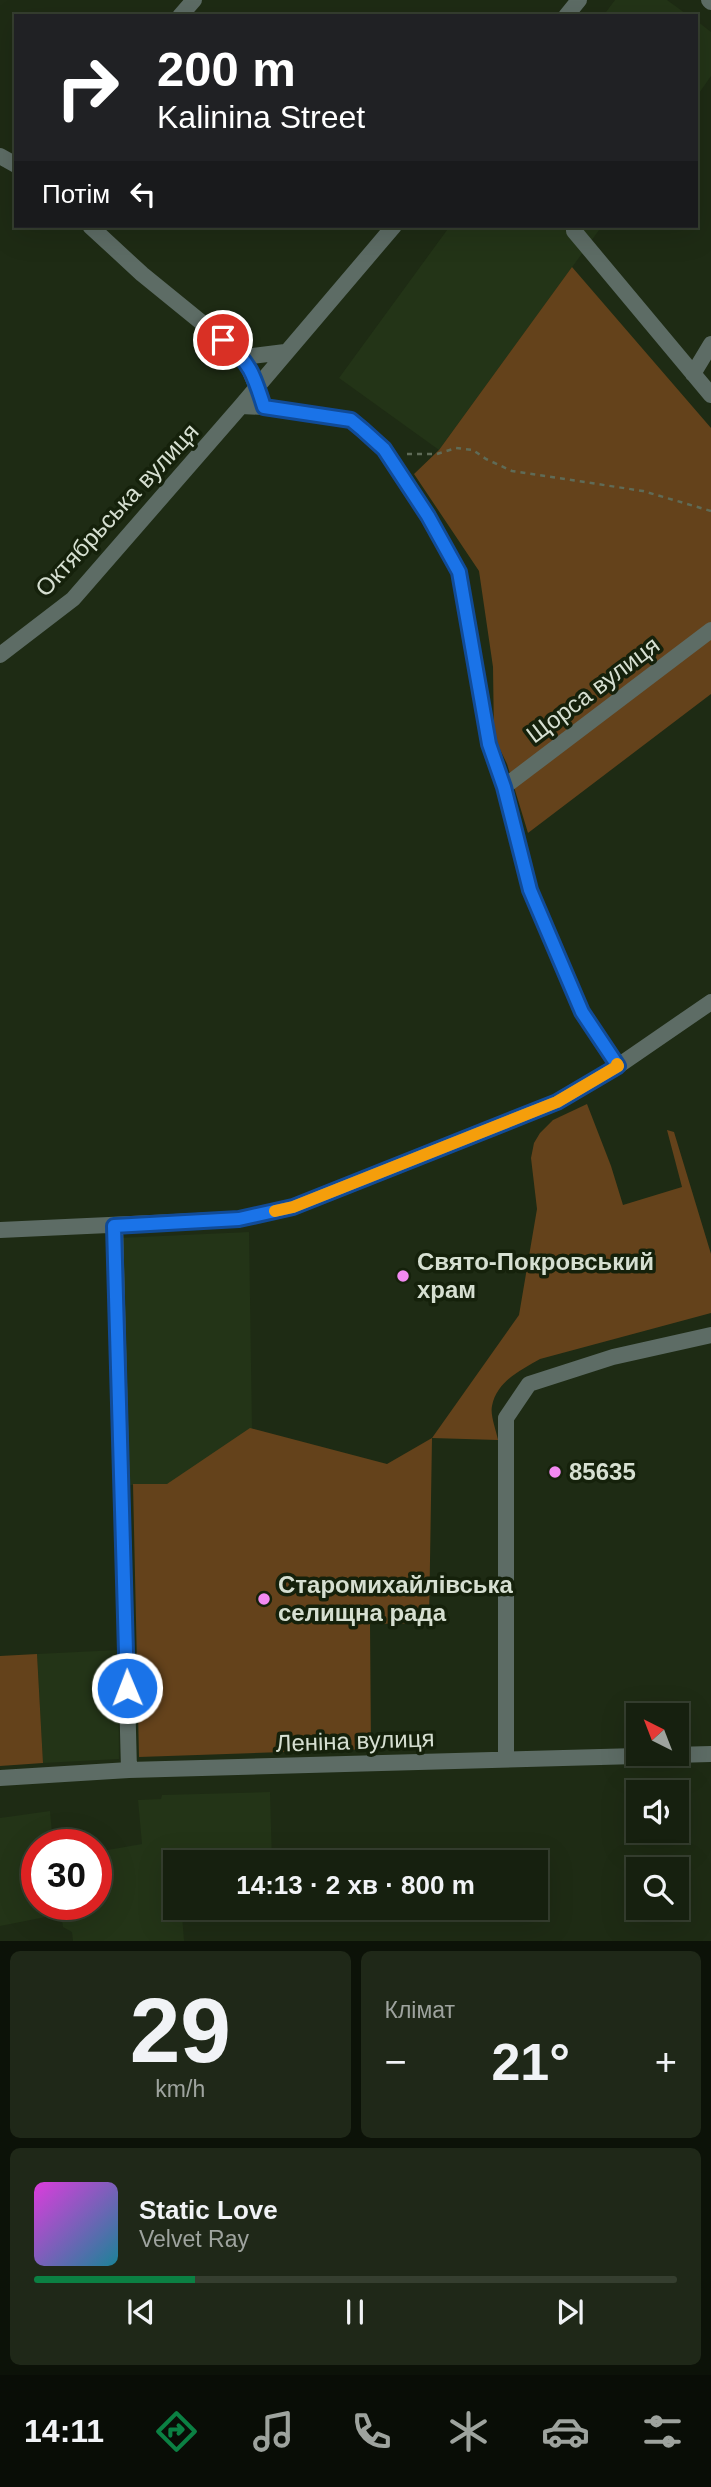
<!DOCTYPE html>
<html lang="uk">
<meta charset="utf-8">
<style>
body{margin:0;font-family:Helvetica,sans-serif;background:#1f2818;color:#f1f3f6;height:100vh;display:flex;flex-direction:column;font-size:26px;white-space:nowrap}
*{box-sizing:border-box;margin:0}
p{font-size:23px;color:#9ea39e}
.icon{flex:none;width:38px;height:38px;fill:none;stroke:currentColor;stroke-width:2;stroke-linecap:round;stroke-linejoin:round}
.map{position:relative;height:1941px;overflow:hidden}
.details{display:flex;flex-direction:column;gap:10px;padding:10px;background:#0c1208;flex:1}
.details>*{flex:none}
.top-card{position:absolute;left:14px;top:14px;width:684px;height:214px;border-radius:0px;box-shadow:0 7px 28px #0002,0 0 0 2px #353e2f;background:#202124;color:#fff;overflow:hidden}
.needle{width:46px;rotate:318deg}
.buttons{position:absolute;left:626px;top:1703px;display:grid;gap:14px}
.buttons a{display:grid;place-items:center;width:63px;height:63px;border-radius:0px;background:#16200f;box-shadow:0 7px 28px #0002,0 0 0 2px #353e2f;font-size:35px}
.speed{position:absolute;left:21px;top:1829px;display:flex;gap:14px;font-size:35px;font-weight:700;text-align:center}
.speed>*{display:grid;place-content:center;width:91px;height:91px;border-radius:50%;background:#16200f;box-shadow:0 7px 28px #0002,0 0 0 2px #353e2f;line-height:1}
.speed .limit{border:10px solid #d22;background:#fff;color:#111}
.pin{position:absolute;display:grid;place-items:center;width:60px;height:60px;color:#fff;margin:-30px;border:4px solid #fff;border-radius:50%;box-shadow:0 2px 7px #0007}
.me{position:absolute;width:77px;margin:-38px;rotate:359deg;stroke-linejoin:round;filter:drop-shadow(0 0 5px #0008)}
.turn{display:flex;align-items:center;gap:24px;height:147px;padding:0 28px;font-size:32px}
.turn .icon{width:91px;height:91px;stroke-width:2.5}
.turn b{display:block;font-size:49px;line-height:60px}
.then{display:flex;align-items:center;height:66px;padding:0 28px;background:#0003;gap:14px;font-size:26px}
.big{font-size:52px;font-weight:800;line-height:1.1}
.details .card{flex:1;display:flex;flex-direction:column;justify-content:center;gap:10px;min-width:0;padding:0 24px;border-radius:10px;background:#1f2818}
.details .dial{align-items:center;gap:0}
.dial b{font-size:91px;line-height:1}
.song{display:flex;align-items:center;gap:21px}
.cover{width:84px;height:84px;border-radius:10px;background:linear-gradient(135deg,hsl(300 70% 55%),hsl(190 70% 35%))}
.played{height:7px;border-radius:4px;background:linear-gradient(90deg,#0b8043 25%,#353e2f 25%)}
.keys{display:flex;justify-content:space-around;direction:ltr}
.heat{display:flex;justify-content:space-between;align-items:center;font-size:38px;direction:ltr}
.details .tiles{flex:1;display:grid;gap:10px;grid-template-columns:1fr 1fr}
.card:last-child{grid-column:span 2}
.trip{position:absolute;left:163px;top:1850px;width:385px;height:70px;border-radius:0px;background:#16200f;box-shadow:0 7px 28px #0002,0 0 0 2px #353e2f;font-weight:800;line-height:70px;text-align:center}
.tabs{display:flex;height:112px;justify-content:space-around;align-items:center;background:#090d06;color:#9ea39e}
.tabs .icon{width:49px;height:49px}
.tabs .selected{color:#0b8043}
.tabs b{font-size:32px;color:#f1f3f6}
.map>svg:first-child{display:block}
</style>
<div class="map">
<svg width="711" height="1941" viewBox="0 0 711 1941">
<rect width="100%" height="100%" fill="#1e2b14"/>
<path fill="#233417" d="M615,0H667L689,16H603Z
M697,21L711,32V76L697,96Z
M450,226H602L439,450L339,378Z
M249,1232L252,1429L167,1485H130L119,1238Z
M118,1650L119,1759L43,1763L37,1654Z
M270,1792L272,1862H175V1908L275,1909L182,1915L184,1941H73L72,1932L63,1927L61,1914L0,1926V1818L50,1811L53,1844H37V1904H96V1852L142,1844L138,1800L161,1799L162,1795Z"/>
<path fill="#64421b" d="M572,267L711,428V694L528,833L507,764L494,737L493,667L479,571L414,474L439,450Z
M587,1104L611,1166L623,1205L682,1187L667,1130L674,1132L711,1254V1313L540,1359C521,1370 497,1381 492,1406C490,1415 496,1430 498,1440L432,1438L429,1623L370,1624L371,1749L139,1757L133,1484H167L250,1428L387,1464L432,1438L519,1315L537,1209L531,1158L534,1143L540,1133L553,1120Z
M37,1654L43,1763L0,1766V1656Z"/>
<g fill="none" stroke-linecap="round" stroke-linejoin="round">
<path stroke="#5f6b57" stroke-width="2.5" stroke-dasharray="5 5" stroke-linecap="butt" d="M407,454H437L456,448L473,450L486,459L512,471L643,491L711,511"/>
<path stroke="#5d6c65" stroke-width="16" d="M709,0L711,2
M180,16L194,0
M566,16L579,0
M0,156L16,165
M90,226L142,274L244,357L260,395
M574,231L711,395
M244,357L285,352
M693,374L711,344
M241,406L264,407L351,420L384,449L428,516L459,572L489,744L504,787L530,890L582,1012L618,1066
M0,655L73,599L241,406L394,226
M504,787L711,630
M115,1226L129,1770
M0,1230L239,1219L293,1207L557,1102L618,1066L711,1002
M506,1759V1418L529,1384L613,1357L711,1335
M0,1778L129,1770L711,1754"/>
</g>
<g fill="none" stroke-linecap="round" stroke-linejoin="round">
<g stroke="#114b97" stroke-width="18">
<path id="route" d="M127,1688L114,1226L239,1219L293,1207L557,1102L618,1066L582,1012L530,890L504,787L489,744L459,572L428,516L384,449L363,430L351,420L264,407C254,375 250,362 223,340"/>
</g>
<use href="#route" stroke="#1a73e8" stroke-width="12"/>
<path stroke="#f59e0b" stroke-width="12" d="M275,1211L293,1207L557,1102L618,1066L617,1064"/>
</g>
<g fill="#f38af2" stroke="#15210b" stroke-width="2.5">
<circle cx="403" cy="1276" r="7"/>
<circle cx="555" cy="1472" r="7"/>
<circle cx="264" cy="1599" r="7"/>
</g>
<g text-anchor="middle" stroke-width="7" stroke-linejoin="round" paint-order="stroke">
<g font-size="24" fill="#d6dfd1" stroke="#15210b">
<text transform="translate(117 510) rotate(-47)" y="8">Октябрьська вулиця</text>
<text transform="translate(593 690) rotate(-37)" y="8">Щорса вулиця</text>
<text transform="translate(355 1741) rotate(-2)" y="8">Леніна вулиця</text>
</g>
<g font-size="24" font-weight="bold" fill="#d6dfd1" stroke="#15210b" text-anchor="start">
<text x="417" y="1270">Свято-Покровський<tspan x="417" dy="28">храм</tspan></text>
<text x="569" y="1480">85635</text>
<text x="278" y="1593">Старомихайлівська<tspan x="278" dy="28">селищна рада</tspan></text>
</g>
</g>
</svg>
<div class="buttons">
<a><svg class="needle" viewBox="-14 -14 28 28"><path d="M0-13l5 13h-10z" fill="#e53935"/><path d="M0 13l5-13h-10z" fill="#9ea39e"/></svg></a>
<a><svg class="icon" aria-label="sound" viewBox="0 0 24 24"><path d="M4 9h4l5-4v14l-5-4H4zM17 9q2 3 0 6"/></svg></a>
<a><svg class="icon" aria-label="search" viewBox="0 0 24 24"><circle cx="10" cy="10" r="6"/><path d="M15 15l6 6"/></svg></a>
</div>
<div class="speed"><div class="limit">30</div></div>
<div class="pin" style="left:223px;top:340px;background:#d93025"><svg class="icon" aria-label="arrive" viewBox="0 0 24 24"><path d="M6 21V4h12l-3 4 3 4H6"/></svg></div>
<svg class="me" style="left:127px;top:1688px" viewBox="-20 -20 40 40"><circle r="17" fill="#1a73e8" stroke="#fff" stroke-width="3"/><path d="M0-11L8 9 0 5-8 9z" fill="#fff"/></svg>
<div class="trip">14:13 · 2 хв · 800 m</div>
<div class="top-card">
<div class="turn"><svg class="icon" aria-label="right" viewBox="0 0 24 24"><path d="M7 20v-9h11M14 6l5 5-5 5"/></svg><div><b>200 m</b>Kalinina Street</div></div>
<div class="then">Потім<svg class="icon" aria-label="left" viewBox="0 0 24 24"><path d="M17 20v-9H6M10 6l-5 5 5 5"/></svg></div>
</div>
</div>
<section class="details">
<div class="tiles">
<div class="card dial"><b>29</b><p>km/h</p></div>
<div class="card"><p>Клімат</p>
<div class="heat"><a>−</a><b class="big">21°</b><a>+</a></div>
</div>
<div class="card">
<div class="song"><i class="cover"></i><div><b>Static Love</b><p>Velvet Ray</p></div></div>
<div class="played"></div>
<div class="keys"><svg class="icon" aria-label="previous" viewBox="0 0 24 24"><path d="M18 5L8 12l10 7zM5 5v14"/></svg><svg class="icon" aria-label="pause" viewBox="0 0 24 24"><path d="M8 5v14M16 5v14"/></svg><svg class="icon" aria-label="next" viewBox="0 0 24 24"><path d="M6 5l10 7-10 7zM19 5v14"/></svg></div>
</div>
</div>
</section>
<nav class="tabs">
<b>14:11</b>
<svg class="icon selected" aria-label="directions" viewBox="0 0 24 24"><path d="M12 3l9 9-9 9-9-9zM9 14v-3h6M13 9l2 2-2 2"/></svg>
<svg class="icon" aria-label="music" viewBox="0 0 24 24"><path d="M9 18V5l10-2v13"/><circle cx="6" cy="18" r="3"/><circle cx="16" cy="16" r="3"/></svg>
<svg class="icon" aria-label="phone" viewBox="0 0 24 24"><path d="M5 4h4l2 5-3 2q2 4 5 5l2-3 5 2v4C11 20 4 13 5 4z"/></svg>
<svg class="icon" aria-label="climate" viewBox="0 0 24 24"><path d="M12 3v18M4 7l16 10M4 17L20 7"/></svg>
<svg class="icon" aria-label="car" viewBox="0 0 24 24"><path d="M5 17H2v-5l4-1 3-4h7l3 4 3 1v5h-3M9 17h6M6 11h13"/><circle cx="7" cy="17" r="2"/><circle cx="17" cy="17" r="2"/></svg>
<svg class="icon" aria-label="filters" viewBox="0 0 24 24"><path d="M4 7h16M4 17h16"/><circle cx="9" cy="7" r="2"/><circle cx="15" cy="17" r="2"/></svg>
</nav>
